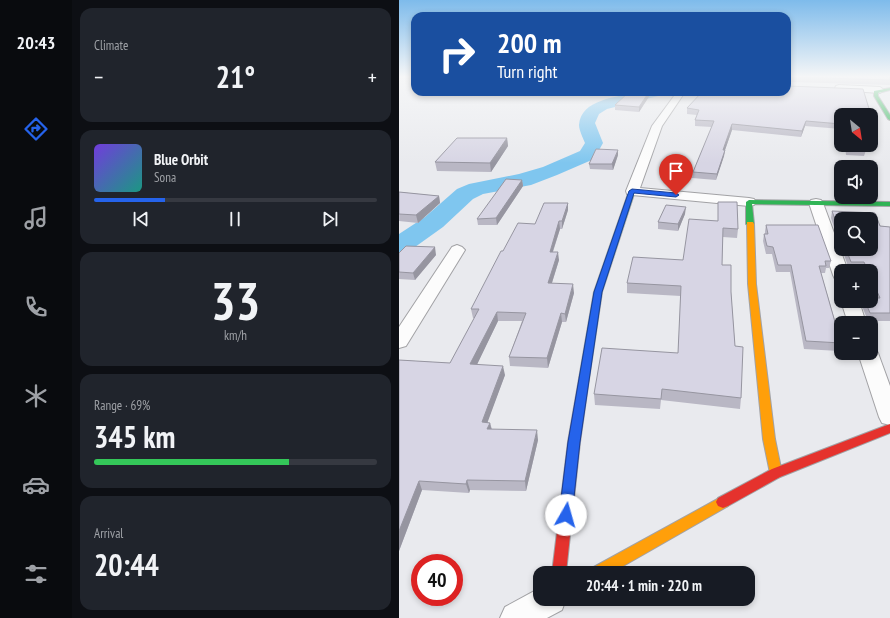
<!DOCTYPE html>
<meta charset="utf-8">
<style>
body{margin:0;font-family:"PT Sans Narrow",sans-serif;background:#20242c;color:#f1f3f6;height:100vh;display:flex;flex-direction:column;font-size:15px;white-space:nowrap}
*{box-sizing:border-box;margin:0}
p{font-size:13px;color:#9ea1a6}
.icon{flex:none;width:22px;height:22px;fill:none;stroke:currentColor;stroke-width:2;stroke-linecap:round;stroke-linejoin:round}
.map{position:relative;flex:1;overflow:hidden}
.panel{display:flex;flex-direction:column;gap:8px;padding:8px;background:#0d0f14;width:327px}
.panel>*{flex:none}
.guide{position:absolute;left:12px;top:12px;width:380px;height:84px;border-radius:12px;box-shadow:0 2px 6px #0003;background:#1a4fa0;color:#fff;overflow:hidden}
.needle{width:26px;rotate:150deg}
.tools{position:absolute;left:435px;top:108px;display:grid;gap:8px}
.tools a{display:grid;place-items:center;width:44px;height:44px;border-radius:8px;background:#171b24;box-shadow:0 2px 6px #0003;font-size:20px}
.speed{position:absolute;left:12px;top:554px;display:flex;gap:8px;font-size:20px;font-weight:700;text-align:center}
.speed>*{display:grid;place-content:center;width:52px;height:52px;border-radius:50%;background:#171b24;box-shadow:0 2px 6px #0003;line-height:1}
.speed .limit{border:6px solid #d22;background:#fff;color:#111}
.pin{position:absolute;display:grid;place-items:center;width:34px;height:34px;color:#fff;margin:-41px -17px;border-radius:50% 50% 50% 0;rotate:-45deg;box-shadow:0 0 4px #0007}
.pin .icon{rotate:45deg}
.me{position:absolute;width:44px;margin:-22px;rotate:7deg;stroke-linejoin:round;filter:drop-shadow(0 0 3px #0008)}
.turn{display:flex;align-items:center;gap:14px;height:84px;padding:0 20px;font-size:18px}
.turn .icon{width:52px;height:52px;stroke-width:2.5}
.turn b{display:block;font-size:28px;line-height:34px}
.big{font-size:30px;font-weight:700;line-height:1.1}
.panel .card{flex:1;display:flex;flex-direction:column;justify-content:center;gap:6px;min-width:0;padding:0 14px;border-radius:12px;background:#20242c}
.panel .dial{align-items:center;gap:0}
.dial b{font-size:52px;line-height:1}
.song{display:flex;align-items:center;gap:12px}
.cover{width:48px;height:48px;border-radius:6px;background:linear-gradient(135deg,hsl(260 70% 55%),hsl(170 70% 35%))}
.played{height:4px;border-radius:2px;background:linear-gradient(90deg,#2563eb 25%,#363941 25%)}
.keys{display:flex;justify-content:space-around;direction:ltr}
.heat{display:flex;justify-content:space-between;align-items:center;font-size:22px;direction:ltr}
.charge{height:6px;border-radius:3px;background:linear-gradient(90deg,#34c759 69%,#363941 0)}
.trip{position:absolute;left:134px;top:566px;width:222px;height:40px;border-radius:12px;background:#171b24;box-shadow:0 2px 6px #0003;font-weight:700;line-height:40px;text-align:center}
main{display:flex;flex:1;min-height:0}
.tabs{display:flex;flex-direction:column;width:72px;justify-content:space-around;align-items:center;background:#090b0e;color:#9ea1a6}
.tabs .icon{width:28px;height:28px}
.tabs .selected{color:#2563eb}
.tabs b{font-size:18px;color:#f1f3f6}
.map>svg:first-child{display:block}
</style>
<main>
<nav class="tabs">
<b>20:43</b>
<svg class="icon selected" aria-label="directions" viewBox="0 0 24 24"><path d="M12 3l9 9-9 9-9-9zM9 14v-3h6M13 9l2 2-2 2"/></svg>
<svg class="icon" aria-label="music" viewBox="0 0 24 24"><path d="M9 18V5l10-2v13"/><circle cx="6" cy="18" r="3"/><circle cx="16" cy="16" r="3"/></svg>
<svg class="icon" aria-label="phone" viewBox="0 0 24 24"><path d="M5 4h4l2 5-3 2q2 4 5 5l2-3 5 2v4C11 20 4 13 5 4z"/></svg>
<svg class="icon" aria-label="climate" viewBox="0 0 24 24"><path d="M12 3v18M4 7l16 10M4 17L20 7"/></svg>
<svg class="icon" aria-label="car" viewBox="0 0 24 24"><path d="M5 17H2v-5l4-1 3-4h7l3 4 3 1v5h-3M9 17h6M6 11h13"/><circle cx="7" cy="17" r="2"/><circle cx="17" cy="17" r="2"/></svg>
<svg class="icon" aria-label="filters" viewBox="0 0 24 24"><path d="M4 7h16M4 17h16"/><circle cx="9" cy="7" r="2"/><circle cx="15" cy="17" r="2"/></svg>
</nav>
<section class="panel">
<div class="card"><p>Climate</p>
<div class="heat"><a>−</a><b class="big">21°</b><a>+</a></div>
</div>
<div class="card">
<div class="song"><i class="cover"></i><div><b>Blue Orbit</b><p>Sona</p></div></div>
<div class="played"></div>
<div class="keys"><svg class="icon" aria-label="previous" viewBox="0 0 24 24"><path d="M18 5L8 12l10 7zM5 5v14"/></svg><svg class="icon" aria-label="pause" viewBox="0 0 24 24"><path d="M8 5v14M16 5v14"/></svg><svg class="icon" aria-label="next" viewBox="0 0 24 24"><path d="M6 5l10 7-10 7zM19 5v14"/></svg></div>
</div>
<div class="card dial"><b>33</b><p>km/h</p></div>
<div class="card"><p>Range · 69%</p><b class="big">345 km</b><div class="charge"></div></div>
<div class="card"><p>Arrival</p><b class="big">20:44</b></div>
</section>
<div class="map">
<svg width="491" height="618" viewBox="0 0 491 618">
<rect width="100%" height="100%" fill="#e9eaee"/>
<g fill="none" stroke-linecap="round" stroke-linejoin="round">
<path fill="#7fc6ef" fill-rule="evenodd" d="M240,92H266L263,95L208,109L200,114L196,123L204,143L195,159L158,175L132,185L84,194L74,199L44,227L9,252L0,254V234L26,217L58,189L70,184L120,174L144,167L181,151L186,143C184,138 180,130 180,125C182,99 218,97 240,92Z"/>
<g stroke="#a2a2a5" stroke-width="2">
<path id="street" d="M440,85L481,87L485,90L481,93L437,90L436,88L437,86Z
M278,92H286L263,126L241,188L350,198L355,199L357,202L355,205L350,206L233,195L228,194L227,191L253,126Z
M417,199L422,200L424,203L449,271H442V280L436,279L434,275L410,203L412,200Z
M58,245L63,247L66,250L7,346L0,348V327L53,247Z
M442,301H460L467,323H449Z
M472,347L476,348L479,353L491,386V425L483,423L480,417L459,353H472Z
M141,588V599H167L163,610L148,618H101L106,607Z"/>
</g>
<g stroke="#a2a2a5" stroke-width="2">
<path id="fast" d="M491,88V90L479,93V96L491,115V120L489,119L475,96V91Z
M233,189L236,191L203,292L190,379L189,382H181L180,379L195,292L230,191Z
M350,200L491,202V206L353,204L355,224L351,226L347,224V202Z"/>
</g>
<g stroke="#a2a2a5" stroke-width="2">
<path id="slow" d="M348,222H354L355,224L357,284L376,439L383,473L381,477L377,478L373,477L371,473L364,439L349,284Z
M324,496L329,498L331,502L329,506L212,573H191L193,568Z"/>
</g>
<g stroke="#a2a2a5" stroke-width="2">
<path id="jam" d="M185,375L189,376L190,379L181,442L167,573H153L169,442L180,379L181,376Z
M491,424V433L381,477L329,506L324,508L319,506L317,502L319,498L373,469Z"/>
</g>
<use href="#street" fill="#fcfcfc" fill-rule="evenodd"/>
<use href="#fast" fill="#30b455" fill-rule="evenodd"/>
<use href="#slow" fill="#ff9f0a" fill-rule="evenodd"/>
<use href="#jam" fill="#e5322d" fill-rule="evenodd"/>
</g>
<path fill="#b9b7c4" d="M491,76V85L392,82L393,77Z
M388,77H393L392,82H388Z
M388,85L389,86L464,89L475,125L474,131H472V115H442V129L406,126L402,137L333,130L326,150L325,156L317,180L293,178L294,172L313,127L296,126V120L298,115L288,114V108L303,92L337,93V92H388Z
M253,92L240,112L216,110V105Z
M108,138L109,146L92,172L38,171L36,162Z
M446,145H466L467,150L465,156L447,155Z
M219,155L214,170L191,169L190,164Z
M123,180L124,186L98,225H79L78,219Z
M0,192L40,196L41,203L19,223L0,221Z
M319,202L339,229L338,238L324,237L323,265L332,292L336,346L342,398L341,409L262,400L261,409L196,405L195,394L279,353L282,296L228,293V283L284,260L319,221Z
M169,203V210L163,229H161L154,252L160,260L153,283L175,293L167,322H163L149,368L111,366L110,357L123,321H99L78,364L106,375L88,422L91,423L93,429L139,440L127,491L71,490L70,493L23,490L0,551V360L51,363L76,318H74L72,309L104,251L136,224Z
M433,211L481,226L491,227V321H469L463,306L464,301H472L476,298L472,290V271H464L463,270L450,269L443,249H472L442,219V247L432,218Z
M286,214L279,231L259,229V222Z
M367,225L432,261L430,268H427L426,273H422L442,341L440,351L405,349L391,272H377L373,254H367L364,241L365,234H366V231Z
M0,253L37,255L16,280L0,279Z"/>
<path fill="#9695a0" d="M250,92H253L240,112V107Z
M407,121L406,126L402,137L403,131Z
M333,124V130L326,150L325,156L317,180L318,174L324,150Z
M108,138L109,146L92,172L91,163Z
M219,150V155L214,170L213,164Z
M123,180L124,186L98,225L97,218Z
M40,196L41,203L19,223L17,215Z
M169,203V210L163,229V221Z
M287,207L286,214L279,231V224Z
M160,221L161,229L151,260V252Z
M36,247L37,255L16,280L14,273Z
M159,252L160,260L150,292L149,283Z
M174,284L175,293L167,322L166,314Z
M98,312L99,321L74,373L71,364Z
M162,313L163,322L149,368L148,358Z
M104,366L106,375L85,432L83,422Z
M91,423L93,432L88,429Z
M138,430L139,440L127,491L126,481Z
M68,480L71,490L70,493L67,484Z
M20,481L23,490L0,551V531Z"/>
<path fill="#d7d5e4" stroke="#9695a0" d="M394,76H491V80L393,77Z
M388,85L389,86L464,89L475,125H472V115H442V124L407,121L403,131L333,124L324,150H326L318,174L294,172L315,121L296,120L300,110L288,108L303,92L337,93V92H388Z
M230,92H250L240,107L216,105Z
M58,138H108L91,163L36,162Z
M448,145H466L467,150L449,149Z
M197,149L219,150L213,164H190Z
M107,179L123,180L97,218L78,219Z
M0,192L40,196L17,215L0,214Z
M319,202H338L339,229L324,228L323,265H332V292L336,346L344,347L342,398L263,389L262,399L195,394L203,348L279,353L282,286L228,283L234,257L284,260L290,219L319,221Z
M145,203H169L163,221H160L151,252H159L149,283L174,284L166,314L162,313L148,358L110,357L127,313L98,312L71,364L104,366L83,422L91,423L88,429L138,430L126,481L68,480L67,484L20,481L0,531V360L51,363L80,309H72L102,251H104L119,223L136,224Z
M267,205L287,207L279,224L259,222Z
M433,211L476,213L481,226L491,227V313H471L466,301H472V298H481L472,278V271H469L465,262H452L447,249H472V219H442V236Z
M367,225H419L432,261H426L427,266H420L442,343L407,341L392,265H379L374,247L368,246L365,234H369Z
M7,246L36,247L14,273L0,272V253Z"/>
<linearGradient id="sky" x2="0" y2="1"><stop stop-color="#7ebbeb"/><stop offset="0.47" stop-color="#f5f6f7"/><stop offset="1" stop-color="#f5f6f7" stop-opacity="0"/></linearGradient>
<rect width="491" height="163" fill="url(#sky)"/>
<path fill="#2563eb" stroke="#184099" d="M233,189L277,193L280,195L277,197L235,193L203,292L181,442L173,515L171,519L167,521L162,519L160,515L169,442L195,292L230,191Z"/>
</svg>
<div class="tools">
<a><svg class="needle" viewBox="-14 -14 28 28"><path d="M0-13l5 13h-10z" fill="#e53935"/><path d="M0 13l5-13h-10z" fill="#9ea1a6"/></svg></a>
<a><svg class="icon" aria-label="sound" viewBox="0 0 24 24"><path d="M4 9h4l5-4v14l-5-4H4zM17 9q2 3 0 6"/></svg></a>
<a><svg class="icon" aria-label="search" viewBox="0 0 24 24"><circle cx="10" cy="10" r="6"/><path d="M15 15l6 6"/></svg></a>
<a>+</a>
<a>−</a>
</div>
<div class="speed"><div class="limit">40</div></div>
<div class="pin" style="left:277px;top:195px;background:#d93025"><svg class="icon" aria-label="arrive" viewBox="0 0 24 24"><path d="M6 21V4h12l-3 4 3 4H6"/></svg></div>
<svg class="me" style="left:167px;top:515px" viewBox="-20 -20 40 40"><circle r="19" fill="#fff"/><path d="M0-13L10 11 0 6-10 11z" fill="#2563eb"/></svg>
<div class="trip">20:44 · 1 min · 220 m</div>
<div class="guide">
<div class="turn"><svg class="icon" aria-label="right" viewBox="0 0 24 24"><path d="M7 20v-9h11M14 6l5 5-5 5"/></svg><div><b>200 m</b>Turn right</div></div>
</div>
</div>
</main>
